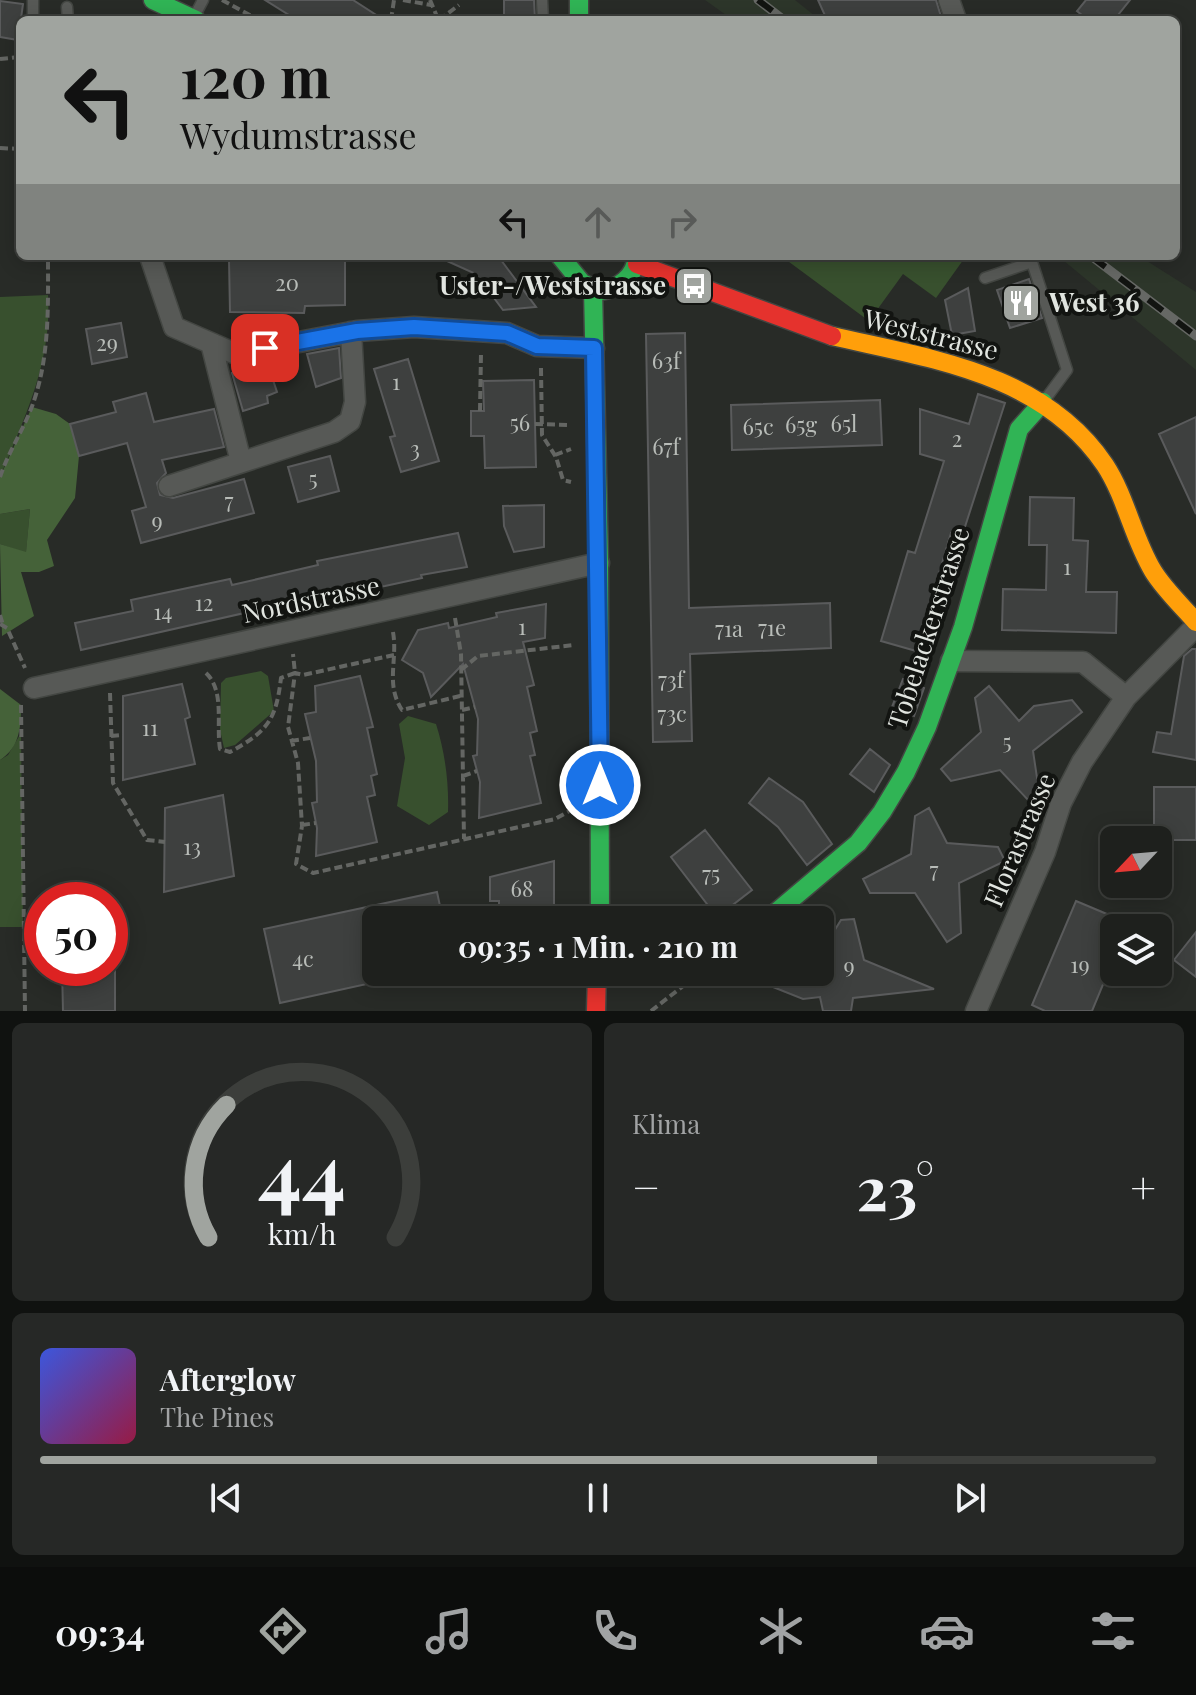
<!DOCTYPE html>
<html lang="de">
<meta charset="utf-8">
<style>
body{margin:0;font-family:"Playfair Display",serif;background:#262826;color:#f1f3f6;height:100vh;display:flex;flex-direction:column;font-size:30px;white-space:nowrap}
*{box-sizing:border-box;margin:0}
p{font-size:26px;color:#a1a3a4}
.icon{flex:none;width:44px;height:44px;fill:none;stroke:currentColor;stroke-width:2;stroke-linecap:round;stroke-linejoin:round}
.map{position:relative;height:1011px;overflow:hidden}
.side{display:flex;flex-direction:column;gap:12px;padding:12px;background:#101210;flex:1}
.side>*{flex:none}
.banner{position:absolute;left:16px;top:16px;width:1164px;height:244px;border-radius:12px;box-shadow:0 4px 20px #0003,0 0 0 2px #3c3e3b;background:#a0a49f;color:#111;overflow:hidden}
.needle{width:52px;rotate:244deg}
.controls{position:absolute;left:1100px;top:826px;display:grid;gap:16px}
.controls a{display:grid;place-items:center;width:72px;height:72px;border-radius:12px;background:#1e201d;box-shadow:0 4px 20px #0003,0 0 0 2px #3c3e3b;font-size:40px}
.speed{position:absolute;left:24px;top:882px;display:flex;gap:16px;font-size:40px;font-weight:700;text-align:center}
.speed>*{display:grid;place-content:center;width:104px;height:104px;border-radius:50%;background:#1e201d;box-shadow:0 4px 20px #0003,0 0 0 2px #3c3e3b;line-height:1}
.speed .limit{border:12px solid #d22;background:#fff;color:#111}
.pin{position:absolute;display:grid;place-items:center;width:68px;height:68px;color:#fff;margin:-34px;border-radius:16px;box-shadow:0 4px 12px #0006}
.me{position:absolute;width:88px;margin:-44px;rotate:0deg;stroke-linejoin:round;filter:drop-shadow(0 0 6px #0008)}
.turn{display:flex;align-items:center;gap:28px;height:168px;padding:0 32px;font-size:36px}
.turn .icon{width:104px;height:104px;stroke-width:2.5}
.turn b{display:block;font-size:56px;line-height:68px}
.lanes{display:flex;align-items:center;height:76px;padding:0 32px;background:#0003;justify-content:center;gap:40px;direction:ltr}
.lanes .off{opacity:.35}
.big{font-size:60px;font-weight:700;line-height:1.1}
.side .card{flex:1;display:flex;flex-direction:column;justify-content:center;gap:12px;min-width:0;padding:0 28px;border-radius:12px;background:#262826}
.side .dial{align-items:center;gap:0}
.dial svg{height:208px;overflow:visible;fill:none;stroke:#3c3e3b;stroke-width:7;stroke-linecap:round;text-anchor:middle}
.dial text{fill:#f1f3f6;stroke:none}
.song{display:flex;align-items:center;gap:24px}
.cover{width:96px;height:96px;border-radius:12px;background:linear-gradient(135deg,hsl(230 70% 55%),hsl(340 70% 35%))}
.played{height:8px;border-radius:4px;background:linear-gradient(90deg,#a0a49f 75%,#3c3e3b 75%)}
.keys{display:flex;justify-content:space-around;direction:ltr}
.heat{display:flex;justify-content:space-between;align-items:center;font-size:44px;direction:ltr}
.side .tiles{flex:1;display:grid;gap:12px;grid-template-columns:1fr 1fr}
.card:last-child{grid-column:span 2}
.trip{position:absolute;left:362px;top:906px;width:472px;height:80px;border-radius:12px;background:#1e201d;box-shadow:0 4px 20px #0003,0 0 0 2px #3c3e3b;font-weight:700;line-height:80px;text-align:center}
.tabs{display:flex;height:128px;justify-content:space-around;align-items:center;background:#0c0d0c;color:#a1a3a4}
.tabs .icon{width:56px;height:56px}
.tabs .active{color:#a0a49f}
.tabs b{font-size:36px;color:#f1f3f6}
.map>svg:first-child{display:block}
</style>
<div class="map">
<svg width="1196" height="1011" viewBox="0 0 1196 1011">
<rect width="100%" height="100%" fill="#282b27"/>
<path fill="#2d362a" d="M705,0H795L820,20H733Z
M1058,256H1139L1196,292V370Z"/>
<path fill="#38502e" d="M781,256H966L936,298L903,274L869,321Z
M48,295C52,362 25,417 0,477V297Z
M30,509L26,553L0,544V514Z
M261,671L268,676L274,711L235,745L224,748L220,730L221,683L226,678Z
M408,716L436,724C445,752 449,783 448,812L429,825L397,806L405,758L399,724Z
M21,733L23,927H0V760L8,755Z"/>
<path fill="#456239" d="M32,407L56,414L70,424L79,456L75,498L47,540L54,566L39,572H21L34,616L2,636L0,544L26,552L30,509L0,514V477Z
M0,689L21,705C21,727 20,747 0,760Z"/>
<path fill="#3e403f" stroke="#5a5b5c" stroke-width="2" d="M265,0H353L384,20H297Z
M504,0H534L535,20H504Z
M818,0H936L942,20H827Z
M1086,0H1130L1114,20H1088L1077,11Z
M0,1L23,4L18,40L0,37Z
M299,256H345V305L305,306L304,313L230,312L229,260L299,259Z
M436,256H498L536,307L503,310L476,274Z
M1029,279L1042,318L1010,328L997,290Z
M968,288L975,331L952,335L945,300Z
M121,323L127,357L92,364L86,329Z
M685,333L689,608L830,603L831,648L690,654L692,741L653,742L646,334Z
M339,348L341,378L316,387L307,354Z
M408,359L439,461L401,472L390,437L395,436L374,369Z
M267,362L277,392L267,396L268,403L243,411L232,373Z
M534,380L536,467L485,468L484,436H471V411H484L483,381Z
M146,393L154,422L214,409L224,447L162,460L166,473L157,483L160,495L173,498L244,479L254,513L141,543L132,511L146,507L127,443L79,456L70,424L116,412L113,402Z
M978,394L1005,403L962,536L951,533L916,651L881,641L908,551L915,553L944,461L920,454V409L969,424Z
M880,400L882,445L732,450L731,405Z
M1196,417V514L1159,434Z
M330,456L339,491L298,502L288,467Z
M1030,497L1074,498L1073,540L1088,541L1086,592H1117L1116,633L1002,630L1003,589L1046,590L1047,545H1029Z
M544,505V547L514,552L504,526L503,506Z
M458,533L467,567L421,575L422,578L385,586L324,595L81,650L75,623L133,611L131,600L230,579L232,585L318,565L317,561Z
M546,604L545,638L523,642L534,685L527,687L537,731L530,733L535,755L530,756L541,803L479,818L480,782L473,756L477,755L478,719L463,664L431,697L423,673L402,660L418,630L448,623L449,628L497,617L496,613Z
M1192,649H1196V760L1153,752L1157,732L1171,734L1184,656Z
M360,676L373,727L367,728L377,774L371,776L375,795L367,797L377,842L316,856L317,828L312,803L317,802L316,761L305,714L316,712L315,686Z
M903,679L924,688L914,716L892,707Z
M182,684L190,717L185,719L195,764L123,780V696Z
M989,686L1019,721L1034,706L1072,700L1082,712L1033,751L1039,791L1028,800L1000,770L951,781L941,769L981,732L975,698Z
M870,749L890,765L874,792L850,774Z
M769,778L803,802L832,844L807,865L778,827L749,803Z
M1154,787H1196V840H1154Z
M223,795L234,876L164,892L165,808Z
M929,808L947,843L998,847L1005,861L959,883L961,933L947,942L915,893H870L863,879L911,854L915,816Z
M705,830L752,890L717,917L671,857Z
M554,861V912L542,911V920H499V901H490V877Z
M437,892L443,920H376V982L280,1003L264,929Z
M1076,901L1114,917V958L1092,1011H1045L1032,1005Z
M854,919L864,960L934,989L853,998L851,1011H823L820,997L803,999L738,973L820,972V954L841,920Z
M1196,932V977L1174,960Z
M62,968H115V1011H63Z"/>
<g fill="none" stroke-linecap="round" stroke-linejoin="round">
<g stroke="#434642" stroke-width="13">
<path id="lane" d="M33,0V20
M542,0L543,20
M67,7L68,20
M194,17L203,0
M985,278L1032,262L1067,370L1044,401"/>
</g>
<g stroke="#434642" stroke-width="23">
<path id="street" d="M949,0L956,20
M150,256L174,327L236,354L357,331L414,327L507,333L537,346L594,348
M211,343L241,462
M169,486L334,432L350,421L355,402L351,332
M951,661L1083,662L1126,697
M34,688L599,563
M976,1011L1045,852L1061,803L1082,762L1126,697L1196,626"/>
</g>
<g stroke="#434642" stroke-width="21">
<path id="fast" d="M153,0L196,20
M579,0V20
M560,256L582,283L599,291C619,289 635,277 637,256
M593,289L599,563L600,920
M767,920L858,843L882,812L906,772L927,727L963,627L1019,429L1043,402"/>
</g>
<g stroke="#434642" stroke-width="21">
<path id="slow" d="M832,336C931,359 1043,373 1105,465C1126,497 1133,538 1153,571C1164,589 1182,606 1196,622"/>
</g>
<g stroke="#434642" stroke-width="21">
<path id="jam" d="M637,264L832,336
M596,1011L597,972"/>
</g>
<path stroke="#646663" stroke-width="4" stroke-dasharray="8 4" stroke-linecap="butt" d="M222,0L259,20
M403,0L431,5
M430,0L438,19
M391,20L394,0
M439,20L459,5
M0,59L20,57
M0,148L20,149
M541,368L542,435L556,457L563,480L571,482
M480,411L481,353
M535,424L570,425
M555,455L571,449
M0,477C8,453 22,432 31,409C50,360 48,307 48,256
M0,615L3,625
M455,618L461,654L464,839
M0,624L7,628L25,668
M393,632C398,660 385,684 402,710L460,696
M394,655L303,675L295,673L288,727L298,763L302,826L296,864L313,873L555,819L573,809
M461,670L478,656L574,645
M206,673C225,691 216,724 220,749L230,752C268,731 276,720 281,678L295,673L293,654
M110,693L113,783L147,840L165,842
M21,705L25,1011
M462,710L475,707
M111,736L123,735
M291,741L310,738
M463,776L477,771
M302,825L316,823
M651,1011L701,972"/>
<use href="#lane" stroke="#575956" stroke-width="10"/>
<use href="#street" stroke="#575956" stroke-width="20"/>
<use href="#fast" stroke="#30b455" stroke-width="18"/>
<use href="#slow" stroke="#ff9f0a" stroke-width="18"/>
<use href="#jam" stroke="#e5322d" stroke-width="18"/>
<g stroke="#666865" stroke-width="9">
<path id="rail" d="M758,0L784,20
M1091,256L1196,336"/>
</g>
<use href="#rail" stroke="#121411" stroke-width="6" stroke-dasharray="18" stroke-linecap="butt"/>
</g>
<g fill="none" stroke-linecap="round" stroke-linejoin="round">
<g stroke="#114b97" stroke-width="20">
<path id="route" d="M265,348L357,331L414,327L507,333L537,346L594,348L600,785"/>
</g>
<use href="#route" stroke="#1a73e8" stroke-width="14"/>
</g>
<defs>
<g id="bus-square" transform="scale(2)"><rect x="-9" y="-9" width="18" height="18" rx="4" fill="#a0a49f" stroke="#121411"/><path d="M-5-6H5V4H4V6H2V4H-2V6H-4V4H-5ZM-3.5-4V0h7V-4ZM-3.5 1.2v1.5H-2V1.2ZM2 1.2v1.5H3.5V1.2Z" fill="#fff"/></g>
<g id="restaurant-square" transform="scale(2)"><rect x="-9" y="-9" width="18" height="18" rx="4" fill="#a0a49f" stroke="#121411"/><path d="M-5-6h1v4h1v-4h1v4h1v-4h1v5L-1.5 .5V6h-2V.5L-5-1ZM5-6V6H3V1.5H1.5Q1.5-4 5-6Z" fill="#fff"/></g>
</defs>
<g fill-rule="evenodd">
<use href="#bus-square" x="694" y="286"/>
<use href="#restaurant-square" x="1021" y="303"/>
</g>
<g text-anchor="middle" stroke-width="8" stroke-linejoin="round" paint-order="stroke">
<g font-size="22" fill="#b8bcb8">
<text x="287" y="291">20</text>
<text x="107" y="351">29</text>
<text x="666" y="369">63f</text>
<text x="396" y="390">1</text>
<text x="520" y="431">56</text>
<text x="844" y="432">65l</text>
<text x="801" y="433">65g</text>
<text x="758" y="435">65c</text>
<text x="957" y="447">2</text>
<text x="666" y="455">67f</text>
<text x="415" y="457">3</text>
<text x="313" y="487">5</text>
<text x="229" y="509">7</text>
<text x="157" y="529">9</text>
<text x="1067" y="575">1</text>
<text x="204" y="611">12</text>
<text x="163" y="620">14</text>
<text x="522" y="635">1</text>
<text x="772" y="636">71e</text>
<text x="729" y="637">71a</text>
<text x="671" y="688">73f</text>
<text x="672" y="722">73c</text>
<text x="150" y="736">11</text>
<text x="1007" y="750">5</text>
<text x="192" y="855">13</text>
<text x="934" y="878">7</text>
<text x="711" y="882">75</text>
<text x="522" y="897">68</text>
<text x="303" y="967">4c</text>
<text x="1080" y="973">19</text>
<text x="849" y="974">9</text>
</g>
<g font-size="26" font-weight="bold" fill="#e1e5e0" stroke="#121411" text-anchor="end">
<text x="666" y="295">Uster-/Weststrasse</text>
<text x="1049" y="312" text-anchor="start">West 36</text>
</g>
<g font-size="26" fill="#e1e5e0" stroke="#121411">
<text transform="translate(931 335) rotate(14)" y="9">Weststrasse</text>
<text transform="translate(311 600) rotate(-12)" y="9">Nordstrasse</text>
<text transform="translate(929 628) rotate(-72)" y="9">Tobelackerstrasse</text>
<text transform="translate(1020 840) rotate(-67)" y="9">Florastrasse</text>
</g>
</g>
</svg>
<div class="controls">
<a><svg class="needle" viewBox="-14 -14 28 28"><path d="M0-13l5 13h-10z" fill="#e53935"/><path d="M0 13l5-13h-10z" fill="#a1a3a4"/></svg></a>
<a><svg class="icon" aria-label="layers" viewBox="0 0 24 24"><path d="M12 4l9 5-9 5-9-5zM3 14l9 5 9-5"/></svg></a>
</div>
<div class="speed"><div class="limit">50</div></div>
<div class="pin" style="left:265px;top:348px;background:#d93025"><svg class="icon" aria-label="arrive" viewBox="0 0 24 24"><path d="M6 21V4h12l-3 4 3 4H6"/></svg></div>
<svg class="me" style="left:600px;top:785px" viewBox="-20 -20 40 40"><circle r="17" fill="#1a73e8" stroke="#fff" stroke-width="3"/><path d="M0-11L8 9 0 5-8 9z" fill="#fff"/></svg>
<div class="trip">09:35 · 1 Min. · 210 m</div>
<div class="banner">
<div class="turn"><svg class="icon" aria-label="left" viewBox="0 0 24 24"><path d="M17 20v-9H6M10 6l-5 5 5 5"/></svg><div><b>120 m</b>Wydumstrasse</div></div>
<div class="lanes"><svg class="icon" aria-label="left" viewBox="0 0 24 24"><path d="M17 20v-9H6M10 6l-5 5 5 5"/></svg><svg class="icon off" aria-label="ahead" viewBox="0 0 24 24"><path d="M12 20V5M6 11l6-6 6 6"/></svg><svg class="icon off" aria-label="right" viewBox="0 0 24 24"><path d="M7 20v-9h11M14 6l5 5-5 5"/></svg></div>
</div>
</div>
<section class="side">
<div class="tiles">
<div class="card dial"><svg viewBox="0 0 100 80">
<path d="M14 69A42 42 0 1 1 86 69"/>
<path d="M14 69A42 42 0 0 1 21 18" stroke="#a0a49f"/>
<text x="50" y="56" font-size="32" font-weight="700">44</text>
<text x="50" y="72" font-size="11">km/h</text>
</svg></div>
<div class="card"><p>Klima</p>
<div class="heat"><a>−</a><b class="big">23°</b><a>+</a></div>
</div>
<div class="card">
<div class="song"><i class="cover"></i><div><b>Afterglow</b><p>The Pines</p></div></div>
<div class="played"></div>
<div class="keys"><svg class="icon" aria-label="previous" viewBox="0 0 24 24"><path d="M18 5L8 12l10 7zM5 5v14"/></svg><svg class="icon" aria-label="pause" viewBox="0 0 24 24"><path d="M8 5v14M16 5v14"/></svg><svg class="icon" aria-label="next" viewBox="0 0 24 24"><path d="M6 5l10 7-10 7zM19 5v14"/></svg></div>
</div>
</div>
</section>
<nav class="tabs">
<b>09:34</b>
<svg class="icon active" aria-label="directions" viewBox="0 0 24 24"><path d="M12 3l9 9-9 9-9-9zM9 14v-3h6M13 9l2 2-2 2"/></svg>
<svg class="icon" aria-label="music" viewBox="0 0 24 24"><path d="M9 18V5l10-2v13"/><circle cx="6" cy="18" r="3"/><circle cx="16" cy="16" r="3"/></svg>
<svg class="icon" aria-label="phone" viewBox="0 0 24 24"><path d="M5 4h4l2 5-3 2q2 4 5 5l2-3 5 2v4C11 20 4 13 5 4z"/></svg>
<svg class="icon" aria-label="climate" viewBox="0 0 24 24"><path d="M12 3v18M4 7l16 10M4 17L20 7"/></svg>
<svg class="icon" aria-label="car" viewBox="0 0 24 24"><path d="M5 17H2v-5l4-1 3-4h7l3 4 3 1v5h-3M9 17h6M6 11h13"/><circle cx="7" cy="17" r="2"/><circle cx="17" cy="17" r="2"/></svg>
<svg class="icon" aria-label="filters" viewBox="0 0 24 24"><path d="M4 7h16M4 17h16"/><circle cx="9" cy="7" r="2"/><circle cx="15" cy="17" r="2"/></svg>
</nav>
